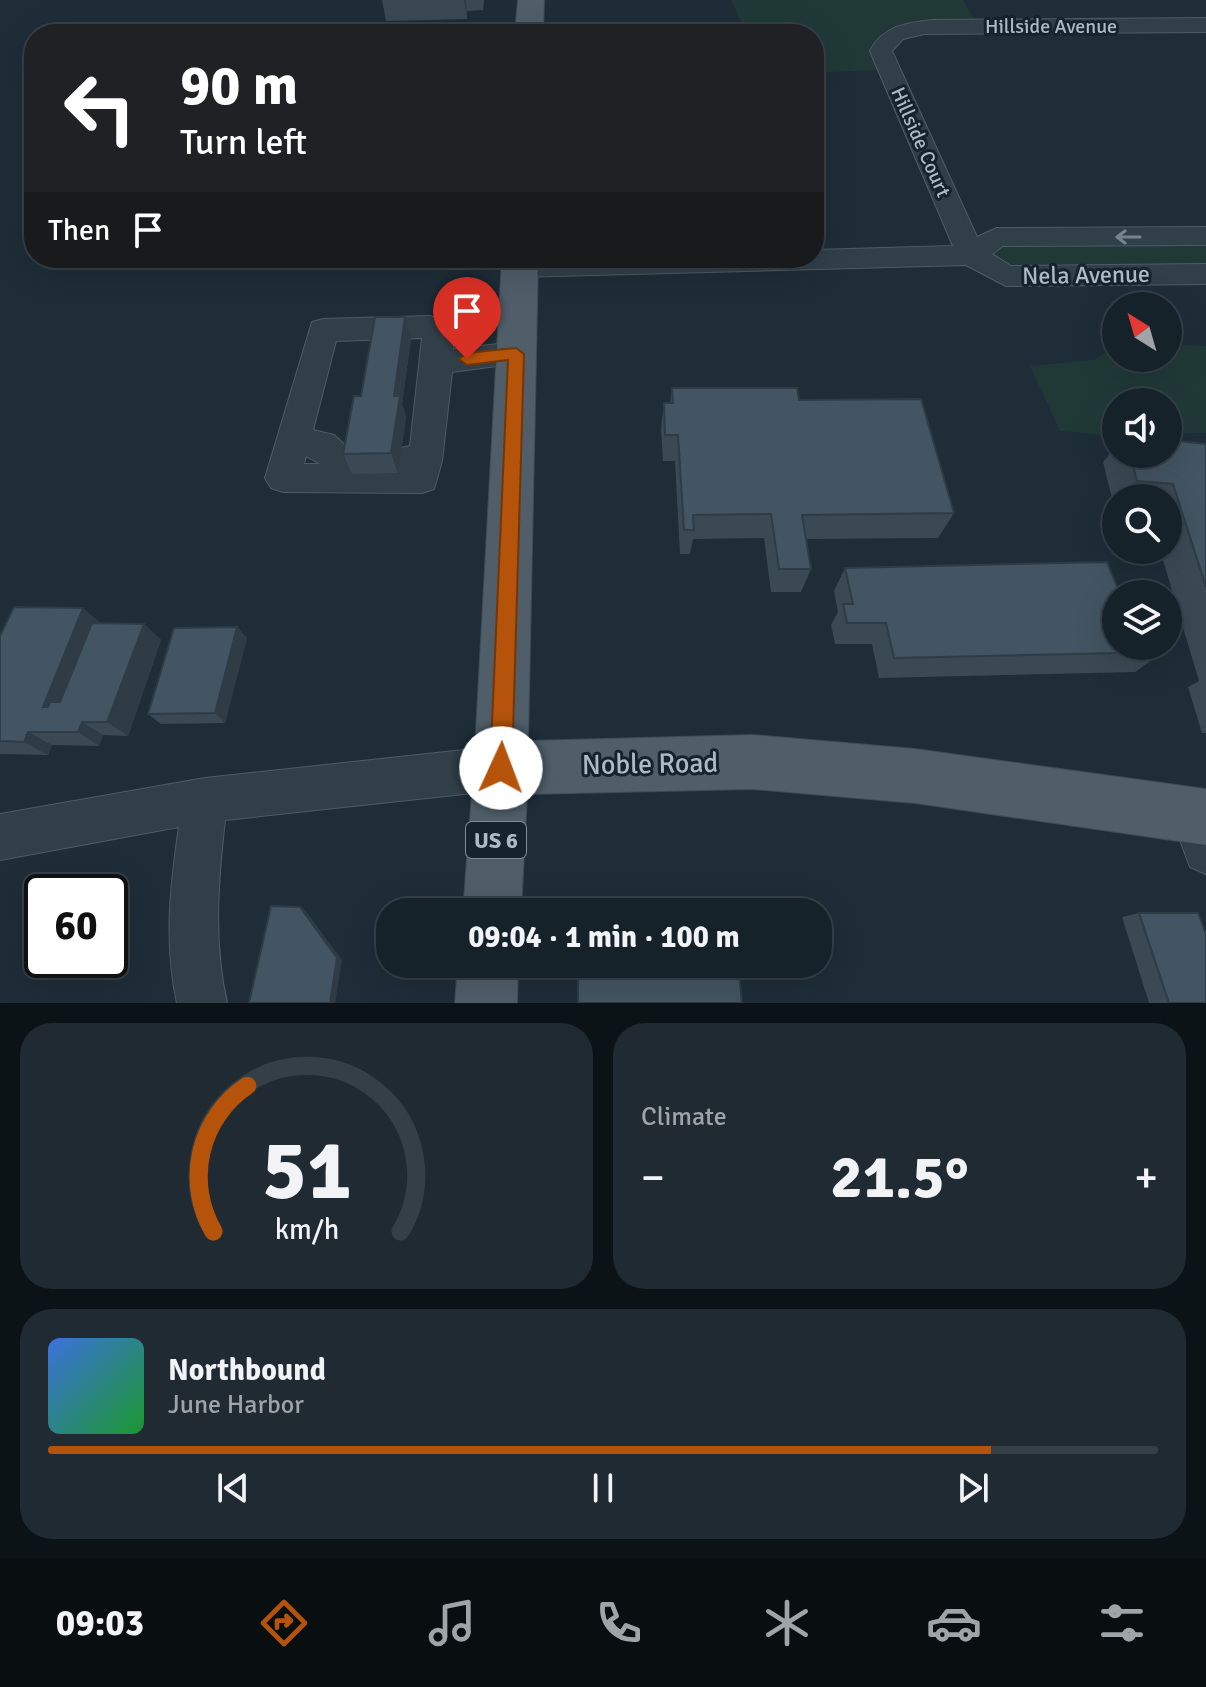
<!DOCTYPE html>
<meta charset="utf-8">
<style>
body{margin:0;font-family:Signika,sans-serif;background:#1f2a32;color:#f1f3f6;height:100vh;display:flex;flex-direction:column;font-size:30px;white-space:nowrap}
*{box-sizing:border-box;margin:0}
p{font-size:26px;color:#9ea4a8}
.icon{flex:none;width:44px;height:44px;fill:none;stroke:currentColor;stroke-width:2;stroke-linecap:round;stroke-linejoin:round}
.map{position:relative;height:1003px;overflow:hidden}
.drawer{display:flex;flex-direction:column;gap:20px;padding:20px;background:#0c1317;flex:1}
.drawer>*{flex:none}
.hud{position:absolute;left:24px;top:24px;width:800px;height:244px;border-radius:32px;box-shadow:0 8px 32px #0002,0 0 0 2px #353f47;background:#202124;color:#fff;overflow:hidden}
.needle{width:52px;rotate:323deg}
.buttons{position:absolute;left:1102px;top:292px;display:grid;gap:16px}
.buttons a{display:grid;place-items:center;width:80px;height:80px;border-radius:50%;background:#16222a;box-shadow:0 8px 32px #0002,0 0 0 2px #353f47;font-size:40px}
.speed{position:absolute;left:24px;top:874px;display:flex;gap:16px;font-size:40px;font-weight:700;text-align:center}
.speed>*{display:grid;place-content:center;width:104px;height:104px;border-radius:50%;background:#16222a;box-shadow:0 8px 32px #0002,0 0 0 2px #353f47;line-height:1}
.speed .limit{border:4px solid #111;border-radius:12px;background:#fff;color:#111}
.pin{position:absolute;display:grid;place-items:center;width:68px;height:68px;color:#fff;margin:-82px -34px;border-radius:50% 50% 50% 0;rotate:-45deg;box-shadow:0 0 8px #0007}
.pin .icon{rotate:45deg}
.me{position:absolute;width:88px;margin:-44px;rotate:2deg;stroke-linejoin:round;filter:drop-shadow(0 0 6px #0008)}
.turn{display:flex;align-items:center;gap:28px;height:168px;padding:0 24px;font-size:36px}
.turn .icon{width:104px;height:104px;stroke-width:2.5}
.turn b{display:block;font-size:56px;line-height:68px}
.then{display:flex;align-items:center;height:76px;padding:0 24px;background:#0003;gap:16px;font-size:30px}
.big{font-size:60px;font-weight:700;line-height:1.1}
.drawer .card{flex:1;display:flex;flex-direction:column;justify-content:center;gap:12px;min-width:0;padding:0 28px;border-radius:32px;background:#1f2a32}
.drawer .dial{align-items:center;gap:0}
.dial svg{height:208px;overflow:visible;fill:none;stroke:#353f47;stroke-width:7;stroke-linecap:round;text-anchor:middle}
.dial text{fill:#f1f3f6;stroke:none}
.song{display:flex;align-items:center;gap:24px}
.cover{width:96px;height:96px;border-radius:12px;background:linear-gradient(135deg,hsl(220 70% 55%),hsl(130 70% 35%))}
.played{height:8px;border-radius:4px;background:linear-gradient(90deg,#b45309 85%,#353f47 85%)}
.keys{display:flex;justify-content:space-around;direction:ltr}
.heat{display:flex;justify-content:space-between;align-items:center;font-size:44px;direction:ltr}
.drawer .tiles{flex:1;display:grid;gap:20px;grid-template-columns:1fr 1fr}
.card:last-child{grid-column:span 2}
.trip{position:absolute;left:376px;top:898px;width:456px;height:80px;border-radius:32px;background:#16222a;box-shadow:0 8px 32px #0002,0 0 0 2px #353f47;font-weight:700;line-height:80px;text-align:center}
.tab-bar{display:flex;height:128px;justify-content:space-around;align-items:center;background:#090e11;color:#9ea4a8}
.tab-bar .icon{width:56px;height:56px}
.tab-bar .active{color:#b45309}
.tab-bar b{font-size:36px;color:#f1f3f6}
.map>svg:first-child{display:block}
</style>
<div class="map">
<svg width="1206" height="1003" viewBox="0 0 1206 1003">
<rect width="100%" height="100%" fill="#1e2d38"/>
<path fill="#203937" d="M731,0H963L978,26L932,27L885,41L889,69L814,73V34H657L743,26Z
M1206,236V274L1006,276L971,255L997,237Z
M1168,344L1206,346V433L1168,434V402H1116V436L1060,431L1030,366L1094,360L1116,346V358H1168Z"/>
<g fill="none" stroke-linecap="round" stroke-linejoin="round">
<g stroke="#4f5c66" stroke-width="2">
<path id="minor" d="M1206,18V32L924,34L903,39L892,51L977,237L997,228L1206,227V245L1003,246L992,254L1011,266L1206,264V284L1006,286L966,265L519,277L509,274L504,267L509,260L516,258H814V250L953,246L870,51C883,26 906,23 932,20Z
M430,316C448,321 454,330 453,349L516,342L527,346L532,354L527,362L452,372L442,461L434,489L422,493L283,492L271,488L265,478L312,322L323,319ZM422,338L410,446L390,450L385,460L387,464H369L371,460L366,450L347,447L334,435L313,430L336,341ZM306,456L320,464H304Z
M501,746L516,753L523,768L516,783L501,790L225,820C218,882 213,941 227,1003H177C164,944 170,887 179,827L0,860V814L205,778Z
M1194,793L1206,798V874L1190,867L1171,816L1178,800Z"/>
</g>
<g stroke="#3e4a54" stroke-width="2">
<path id="major" d="M518,0H544L543,34H515Z
M502,258H538L528,741L752,735L915,749L1206,789V845L915,803L752,789L527,794L521,912H463L474,768Z
M458,964H518L517,1003H455Z"/>
</g>
<use href="#minor" fill="#313f48" fill-rule="evenodd"/>
<use href="#major" fill="#4f5e69" fill-rule="evenodd"/>
</g>
<path fill="#3a4954" d="M382,0H484L483,10L467,11V19L386,21Z
M814,178L818,194L814,212Z
M411,339L402,404L406,417L398,473L352,474L343,454L361,396Z
M672,388L799,400L954,513L938,538L806,539L811,569L801,592H771L764,538L693,539L690,554H680L675,461H663L661,429L664,403H670Z
M1206,444V733H1202L1188,687L1199,681L1160,550H1168V498H1116V506H1114L1103,462L1116,447V454H1168Z
M845,568L1116,594L1163,652L1135,672L879,678L872,644H835L831,625L838,612L834,591Z
M101,623L144,624L161,640L128,736L103,735L99,746L52,745L48,755L0,754V636Z
M237,627L247,638L225,723L161,724L148,714Z
M1139,913L1206,1003H1149L1122,917Z"/>
<path fill="#2f3c45" d="M464,0H466L467,19Z
M405,317L411,339L402,404L406,417L398,473L391,453L394,396Z
M83,608L103,625L65,721L43,707Z
M144,624L161,640L128,736L107,722Z
M237,627L247,638L225,723L215,713Z
M82,722L103,735L99,746L78,732Z
M28,732L52,745L48,755L24,742Z
M300,907L305,910L342,960L335,1003H330Z"/>
<path fill="#435562" stroke="#2f3c45" stroke-width="2" d="M814,178L818,194H814Z
M375,317H405L394,396H400L391,453L343,454L354,396H361Z
M672,388H797L799,400L921,399L954,513L802,515L811,569H779L771,514L693,515L694,530H684L678,435H665L664,403H673Z
M1168,440L1206,444V587L1173,484L1137,481L1130,454H1168Z
M1107,562L1120,594H1116V646H1160L1163,652L894,658L886,623H847L843,604H853L845,568Z
M14,607L83,608L43,707H48L50,702H60L92,623L144,624L107,722H82L78,732H28L24,742L0,741V636Z
M237,627L215,713L148,714L174,628Z
M271,906L300,907L337,958L330,1003H249Z
M732,906L733,912H578V910Z
M1139,913H1198L1206,934V1003H1169Z
M578,964H738L742,1003H578Z"/>
<defs><path id="oneway-shaft" d="M-6 0H5M1.5-3L5.5 0L1.5 3" fill="none" stroke-width="1.6" stroke-linecap="round" stroke-linejoin="round" transform="scale(2)"/></defs>
<use stroke="#74838d" href="#oneway-shaft" transform="translate(1128 237) rotate(180)"/>
<path fill="#b45309" stroke="#753606" stroke-width="2" d="M516,348L524,354L512,768L509,775L501,779L493,775L490,768L508,360L467,365L459,359L467,353Z"/>
<g text-anchor="middle" stroke-width="6" stroke-linejoin="round" paint-order="stroke">
<g font-size="20" fill="#abbac5" stroke="#17232c">
<text x="1051" y="33">Hillside Avenue</text>
<text transform="translate(921 142) rotate(66)" y="7">Hillside Court</text>
</g>
<rect fill="#17232c" stroke="#7f8d97" stroke-width="2" x="466" y="822" width="60" height="36" rx="6"/>
<g font-size="22" font-weight="bold" fill="#abbac5">
<text x="496" y="848">US 6</text>
</g>
<g font-size="24" fill="#abbac5" stroke="#17232c">
<text transform="translate(1086 275) rotate(-1)" y="8">Nela Avenue</text>
</g>
<g font-size="28" fill="#abbac5" stroke="#17232c">
<text transform="translate(650 763) rotate(-1)" y="10">Noble Road</text>
</g>
</g>
</svg>
<div class="buttons">
<a><svg class="needle" viewBox="-14 -14 28 28"><path d="M0-13l5 13h-10z" fill="#e53935"/><path d="M0 13l5-13h-10z" fill="#9ea4a8"/></svg></a>
<a><svg class="icon" aria-label="sound" viewBox="0 0 24 24"><path d="M4 9h4l5-4v14l-5-4H4zM17 9q2 3 0 6"/></svg></a>
<a><svg class="icon" aria-label="search" viewBox="0 0 24 24"><circle cx="10" cy="10" r="6"/><path d="M15 15l6 6"/></svg></a>
<a><svg class="icon" aria-label="layers" viewBox="0 0 24 24"><path d="M12 4l9 5-9 5-9-5zM3 14l9 5 9-5"/></svg></a>
</div>
<div class="speed"><div class="limit">60</div></div>
<div class="pin" style="left:467px;top:359px;background:#d93025"><svg class="icon" aria-label="arrive" viewBox="0 0 24 24"><path d="M6 21V4h12l-3 4 3 4H6"/></svg></div>
<svg class="me" style="left:501px;top:768px" viewBox="-20 -20 40 40"><circle r="19" fill="#fff"/><path d="M0-13L10 11 0 6-10 11z" fill="#b45309"/></svg>
<div class="trip">09:04 · 1 min · 100 m</div>
<div class="hud">
<div class="turn"><svg class="icon" aria-label="left" viewBox="0 0 24 24"><path d="M17 20v-9H6M10 6l-5 5 5 5"/></svg><div><b>90 m</b>Turn left</div></div>
<div class="then">Then<svg class="icon" aria-label="arrive" viewBox="0 0 24 24"><path d="M6 21V4h12l-3 4 3 4H6"/></svg></div>
</div>
</div>
<section class="drawer">
<div class="tiles">
<div class="card dial"><svg viewBox="0 0 100 80">
<path d="M14 69A42 42 0 1 1 86 69"/>
<path d="M14 69A42 42 0 0 1 27 13" stroke="#b45309"/>
<text x="50" y="56" font-size="32" font-weight="700">51</text>
<text x="50" y="72" font-size="11">km/h</text>
</svg></div>
<div class="card"><p>Climate</p>
<div class="heat"><a>−</a><b class="big">21.5°</b><a>+</a></div>
</div>
<div class="card">
<div class="song"><i class="cover"></i><div><b>Northbound</b><p>June Harbor</p></div></div>
<div class="played"></div>
<div class="keys"><svg class="icon" aria-label="previous" viewBox="0 0 24 24"><path d="M18 5L8 12l10 7zM5 5v14"/></svg><svg class="icon" aria-label="pause" viewBox="0 0 24 24"><path d="M8 5v14M16 5v14"/></svg><svg class="icon" aria-label="next" viewBox="0 0 24 24"><path d="M6 5l10 7-10 7zM19 5v14"/></svg></div>
</div>
</div>
</section>
<nav class="tab-bar">
<b>09:03</b>
<svg class="icon active" aria-label="directions" viewBox="0 0 24 24"><path d="M12 3l9 9-9 9-9-9zM9 14v-3h6M13 9l2 2-2 2"/></svg>
<svg class="icon" aria-label="music" viewBox="0 0 24 24"><path d="M9 18V5l10-2v13"/><circle cx="6" cy="18" r="3"/><circle cx="16" cy="16" r="3"/></svg>
<svg class="icon" aria-label="phone" viewBox="0 0 24 24"><path d="M5 4h4l2 5-3 2q2 4 5 5l2-3 5 2v4C11 20 4 13 5 4z"/></svg>
<svg class="icon" aria-label="climate" viewBox="0 0 24 24"><path d="M12 3v18M4 7l16 10M4 17L20 7"/></svg>
<svg class="icon" aria-label="car" viewBox="0 0 24 24"><path d="M5 17H2v-5l4-1 3-4h7l3 4 3 1v5h-3M9 17h6M6 11h13"/><circle cx="7" cy="17" r="2"/><circle cx="17" cy="17" r="2"/></svg>
<svg class="icon" aria-label="filters" viewBox="0 0 24 24"><path d="M4 7h16M4 17h16"/><circle cx="9" cy="7" r="2"/><circle cx="15" cy="17" r="2"/></svg>
</nav>
